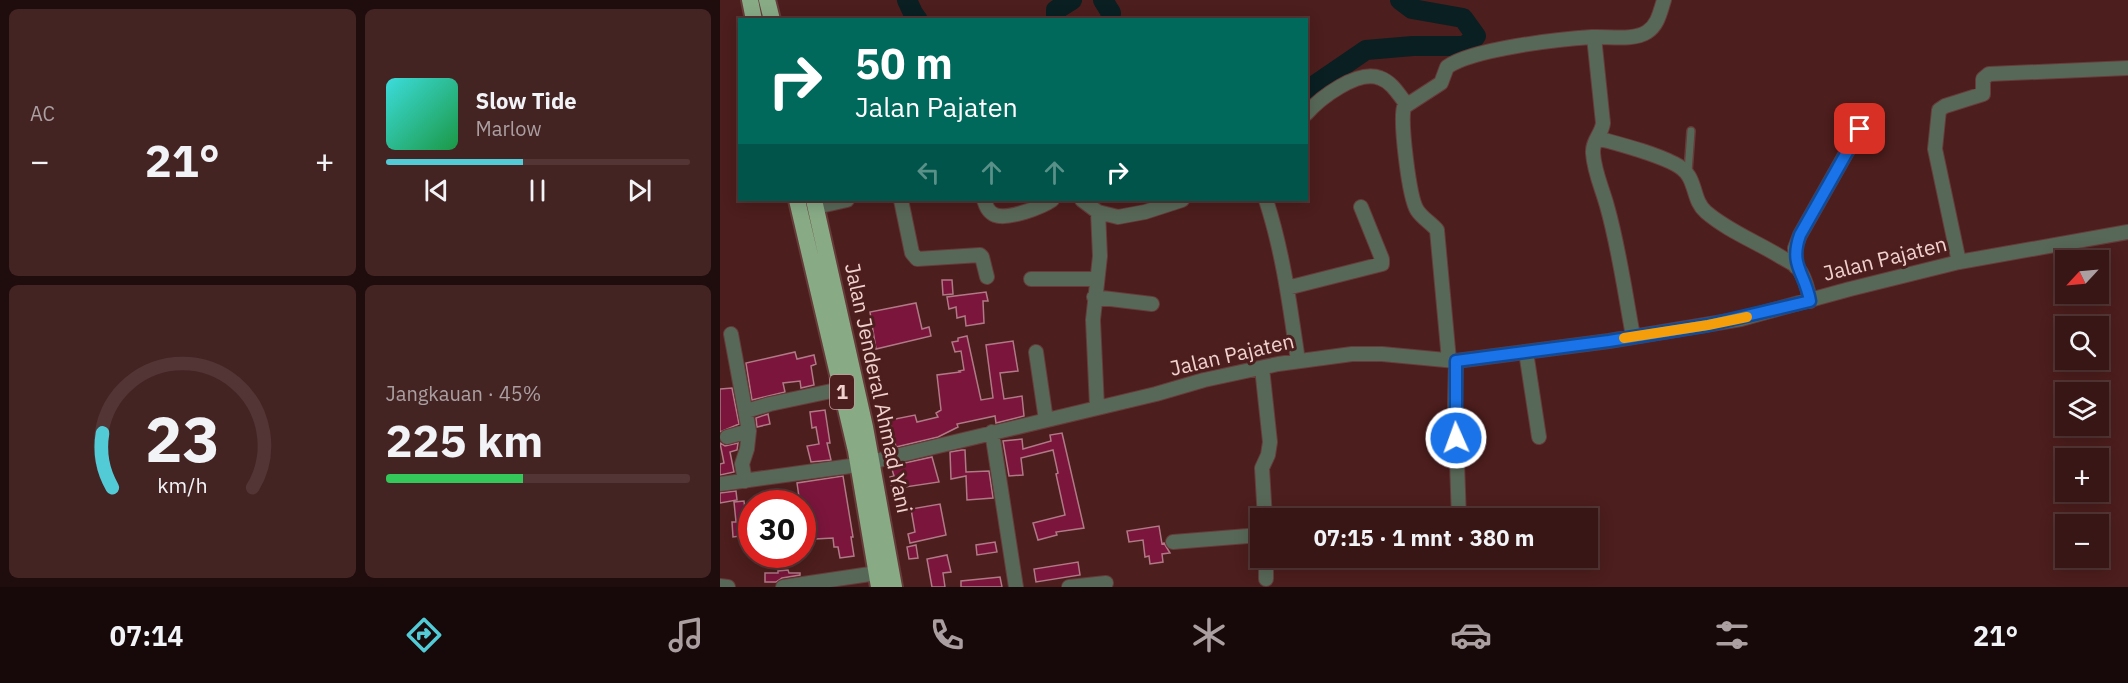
<!DOCTYPE html>
<html lang="id">
<meta charset="utf-8">
<style>
body{margin:0;font-family:"IBM Plex Sans",sans-serif;background:#442323;color:#f1f3f6;height:100vh;display:flex;flex-direction:column;font-size:22px;white-space:nowrap}
*{box-sizing:border-box;margin:0}
p{font-size:20px;color:#ab9fa1}
.icon{flex:none;width:33px;height:33px;fill:none;stroke:currentColor;stroke-width:2;stroke-linecap:round;stroke-linejoin:round}
.map{position:relative;flex:1;overflow:hidden}
.sheet{display:flex;flex-direction:column;gap:9px;padding:9px;background:#1f0c0c;width:720px}
.sheet>*{flex:none}
.hud{position:absolute;left:18px;top:18px;width:570px;height:183px;border-radius:0px;box-shadow:0 3px 15px #0003,0 0 0 2px #533535;background:#00695c;color:#fff;overflow:hidden}
.needle{width:39px;rotate:244deg}
.tools{position:absolute;left:1335px;top:250px;display:grid;gap:12px}
.tools a{display:grid;place-items:center;width:54px;height:54px;border-radius:0px;background:#391616;box-shadow:0 3px 15px #0003,0 0 0 2px #533535;font-size:30px}
.speed{position:absolute;left:18px;top:490px;display:flex;gap:12px;font-size:30px;font-weight:700;text-align:center}
.speed>*{display:grid;place-content:center;width:78px;height:78px;border-radius:50%;background:#391616;box-shadow:0 3px 15px #0003,0 0 0 2px #533535;line-height:1}
.speed .limit{border:9px solid #d22;background:#fff;color:#111}
.pin{position:absolute;display:grid;place-items:center;width:51px;height:51px;color:#fff;margin:-26px;border-radius:12px;box-shadow:0 3px 9px #0006}
.me{position:absolute;width:66px;margin:-33px;rotate:358deg;stroke-linejoin:round;filter:drop-shadow(0 0 4px #0008)}
.turn{display:flex;align-items:center;gap:21px;height:126px;padding:0 18px;font-size:27px}
.turn .icon{width:78px;height:78px;stroke-width:2.5}
.turn b{display:block;font-size:42px;line-height:51px}
.lanes{display:flex;align-items:center;height:57px;padding:0 18px;background:#0003;justify-content:center;gap:30px;direction:ltr}
.lanes .off{opacity:.35}
.big{font-size:45px;font-weight:700;line-height:1.1}
.sheet .card{flex:1;display:flex;flex-direction:column;justify-content:center;gap:9px;min-width:0;padding:0 21px;border-radius:9px;background:#442323}
.sheet .dial{align-items:center;gap:0}
.dial svg{height:156px;overflow:visible;fill:none;stroke:#533535;stroke-width:7;stroke-linecap:round;text-anchor:middle}
.dial text{fill:#f1f3f6;stroke:none}
.song{display:flex;align-items:center;gap:18px}
.cover{width:72px;height:72px;border-radius:9px;background:linear-gradient(135deg,hsl(180 70% 55%),hsl(140 70% 35%))}
.played{height:6px;border-radius:3px;background:linear-gradient(90deg,#52cbd7 45%,#533535 45%)}
.keys{display:flex;justify-content:space-around;direction:ltr}
.heat{display:flex;justify-content:space-between;align-items:center;font-size:33px;direction:ltr}
.charge{height:9px;border-radius:4px;background:linear-gradient(90deg,#34c759 45%,#533535 0)}
.sheet .tiles{flex:1;display:grid;gap:9px;grid-template-columns:repeat(2,1fr)}
.trip{position:absolute;left:530px;top:508px;width:348px;height:60px;border-radius:0px;background:#391616;box-shadow:0 3px 15px #0003,0 0 0 2px #533535;font-weight:700;line-height:60px;text-align:center}
.tabs{display:flex;height:96px;justify-content:space-around;align-items:center;background:#170909;color:#ab9fa1}
.tabs .icon{width:42px;height:42px}
.tabs .active{color:#52cbd7}
.tabs b{font-size:27px;color:#f1f3f6}
main{display:flex;flex:1;min-height:0}
.map>svg:first-child{display:block}
</style>
<main>
<section class="sheet">
<div class="tiles">
<div class="card"><p>AC</p>
<div class="heat"><a>−</a><b class="big">21°</b><a>+</a></div>
</div>
<div class="card">
<div class="song"><i class="cover"></i><div><b>Slow Tide</b><p>Marlow</p></div></div>
<div class="played"></div>
<div class="keys"><svg class="icon" aria-label="previous" viewBox="0 0 24 24"><path d="M18 5L8 12l10 7zM5 5v14"/></svg><svg class="icon" aria-label="pause" viewBox="0 0 24 24"><path d="M8 5v14M16 5v14"/></svg><svg class="icon" aria-label="next" viewBox="0 0 24 24"><path d="M6 5l10 7-10 7zM19 5v14"/></svg></div>
</div>
<div class="card dial"><svg viewBox="0 0 100 80">
<path d="M14 69A42 42 0 1 1 86 69"/>
<path d="M14 69A42 42 0 0 1 9 41" stroke="#52cbd7"/>
<text x="50" y="56" font-size="32" font-weight="700">23</text>
<text x="50" y="72" font-size="11">km/h</text>
</svg></div>
<div class="card"><p>Jangkauan · 45%</p><b class="big">225 km</b><div class="charge"></div></div>
</div>
</section>
<div class="map">
<svg width="1408" height="587" viewBox="0 0 1408 587">
<rect width="100%" height="100%" fill="#4c1e1d"/>
<g fill="none" stroke-linecap="round" stroke-linejoin="round">
<path stroke="#091f21" stroke-width="20" d="M187,0L193,13L198,20
M383,0L391,13L390,20
M336,20V10L352,0
M586,91L646,50L693,46H745L756,36L743,18L692,9L680,0"/>
</g>
<path fill="#7b153c" stroke="#b07986" stroke-width="1.5" d="M222,280H232L233,294L223,295Z
M266,292L268,301H263L264,323L246,326L245,316L237,318L236,307L229,309L227,297Z
M196,303L202,329L209,327L211,336L156,349L150,312Z
M247,336L261,400L273,398L266,345L293,341L298,371L280,373L284,399L302,396L304,416L276,423L275,416L237,424L238,427L218,437L176,447L170,420L195,415L197,422L218,417L216,413L221,410L217,375L240,372L239,371L244,370L241,351L235,352L232,342L238,341V338Z
M75,352L77,359L94,355L96,364L91,366L94,385L81,388L80,381L63,383L65,392L32,400L26,363Z
M12,388L19,424L0,432V389Z
M105,410L110,443H107L111,460L91,462L87,446L99,444L96,427L92,428L90,412Z
M48,414L50,424L37,427L36,418Z
M342,433L364,528L336,532L337,535L318,540L313,523L345,515L336,474L338,473L333,450L301,458L303,475L289,476L283,441L302,439L303,449L331,441L330,435Z
M0,443L5,446L18,443L17,450L10,452L14,472L0,475V464L4,463Z
M242,450H245L246,472L269,471L273,498L247,500L246,476L231,479L230,452Z
M212,457L219,482L172,489L170,477L174,476L171,466Z
M123,476L133,537H131L134,556L120,558L118,547H114L113,538L95,539V541L82,543V504H80L77,483Z
M16,491L17,500L0,503V493Z
M24,501L28,535L13,537L12,522H16L14,502Z
M220,504L226,535L190,543L188,534L195,532L191,509Z
M439,526L442,544L444,543L450,553L442,554L443,562L430,564L429,556L425,557L423,540L409,542L407,531Z
M275,542L277,552L257,555L256,545Z
M196,545L198,558L189,559L187,547Z
M227,555L231,572L223,573L225,587H212L207,559Z
M358,562L360,575L316,582L314,569Z
M68,570L69,573H80V575L62,578L56,582H45V573H58V571Z
M280,577L282,587H241V581Z"/>
<g fill="none" stroke-linecap="round" stroke-linejoin="round">
<g stroke="#663b39" stroke-width="10">
<path id="service" d="M968,172L971,131"/>
</g>
<g stroke="#663b39" stroke-width="16">
<path id="minor" d="M874,37L883,123C882,134 872,141 873,153C874,171 882,188 887,206C899,248 905,293 913,336
M586,114C600,98 638,69 660,78C672,82 679,95 687,105
M877,138C902,145 931,152 955,164C979,176 970,198 986,212C1008,231 1037,242 1061,257C1066,260 1073,263 1077,267C1085,276 1088,289 1090,301
M181,200L192,253L197,259L260,255L262,257L267,277
M264,200C266,206 268,212 275,215C288,220 322,207 332,200
M362,200L378,212L380,256L373,320L377,407
M546,200C563,252 570,306 578,361
M96,207L127,200
M378,212L398,217L425,212L462,200
M1239,262L1215,149L1219,110L1225,106L1263,94V79L1269,74L1408,68
M1076,267L1075,248L1080,235L1150,111
M311,279H377
M567,288L662,264V259L641,207
M374,297L432,304
M11,334L29,431L27,449L22,464L25,481
M316,352L326,420
M806,352L819,437
M729,360L717,230C711,223 702,218 697,210C689,197 680,122 684,107L721,83L727,67C752,49 839,39 872,37C888,36 913,41 927,32C938,25 940,12 944,0
M736,361L735,405L739,519
M542,368L550,442L548,455L542,468L545,519
M26,411L50,404L121,389
M272,432L296,587
M7,437L29,431
M151,462L436,394L484,380L558,364L632,354H662L736,361L889,341L1021,319L1130,289L1239,262L1408,232
M0,484L138,465
M453,542L540,535
M546,558V579
M0,586L8,587
M63,587L157,573
M349,587L386,583"/>
</g>
<g stroke="#663b39" stroke-width="20">
<path id="trunk" d="M30,0L34,20
M47,0L52,20
M77,200L136,451L159,587
M94,200L145,427L174,587"/>
</g>
<use href="#service" stroke="#586858" stroke-width="7"/>
<use href="#minor" stroke="#586858" stroke-width="14"/>
<use href="#trunk" stroke="#88ab86" stroke-width="16"/>
</g>
<g fill="none" stroke-linecap="round" stroke-linejoin="round">
<g stroke="#114b97" stroke-width="15">
<path id="route" d="M736,438V361L889,341L988,325L1090,301C1085,272 1069,266 1080,235L1140,129"/>
</g>
<use href="#route" stroke="#1a73e8" stroke-width="10"/>
<path stroke="#f59e0b" stroke-width="10" d="M904,338L988,325L1027,317"/>
</g>
<g text-anchor="middle" stroke-width="6" stroke-linejoin="round" paint-order="stroke">
<rect fill="#4c1e1d" stroke="#bf9b99" stroke-width="1.5" x="110" y="375" width="24" height="34" rx="4.5"/>
<g font-size="20" font-weight="bold" fill="#f0d1ce">
<text x="122" y="399">1</text>
</g>
<g font-size="21" fill="#f0d1ce" stroke="#4c1e1d">
<text transform="translate(1165 259) rotate(-14)" y="7">Jalan Pajaten</text>
<text transform="translate(512 355) rotate(-13)" y="7">Jalan Pajaten</text>
<text transform="translate(158 388) rotate(78)" y="7">Jalan Jenderal Ahmad Yani</text>
</g>
</g>
</svg>
<div class="tools">
<a><svg class="needle" viewBox="-14 -14 28 28"><path d="M0-13l5 13h-10z" fill="#e53935"/><path d="M0 13l5-13h-10z" fill="#ab9fa1"/></svg></a>
<a><svg class="icon" aria-label="search" viewBox="0 0 24 24"><circle cx="10" cy="10" r="6"/><path d="M15 15l6 6"/></svg></a>
<a><svg class="icon" aria-label="layers" viewBox="0 0 24 24"><path d="M12 4l9 5-9 5-9-5zM3 14l9 5 9-5"/></svg></a>
<a>+</a>
<a>−</a>
</div>
<div class="speed"><div class="limit">30</div></div>
<div class="pin" style="left:1140px;top:129px;background:#d93025"><svg class="icon" aria-label="arrive" viewBox="0 0 24 24"><path d="M6 21V4h12l-3 4 3 4H6"/></svg></div>
<svg class="me" style="left:736px;top:438px" viewBox="-20 -20 40 40"><circle r="17" fill="#1a73e8" stroke="#fff" stroke-width="3"/><path d="M0-11L8 9 0 5-8 9z" fill="#fff"/></svg>
<div class="trip">07:15 · 1 mnt · 380 m</div>
<div class="hud">
<div class="turn"><svg class="icon" aria-label="right" viewBox="0 0 24 24"><path d="M7 20v-9h11M14 6l5 5-5 5"/></svg><div><b>50 m</b>Jalan Pajaten</div></div>
<div class="lanes"><svg class="icon off" aria-label="left" viewBox="0 0 24 24"><path d="M17 20v-9H6M10 6l-5 5 5 5"/></svg><svg class="icon off" aria-label="ahead" viewBox="0 0 24 24"><path d="M12 20V5M6 11l6-6 6 6"/></svg><svg class="icon off" aria-label="ahead" viewBox="0 0 24 24"><path d="M12 20V5M6 11l6-6 6 6"/></svg><svg class="icon" aria-label="right" viewBox="0 0 24 24"><path d="M7 20v-9h11M14 6l5 5-5 5"/></svg></div>
</div>
</div>
</main>
<nav class="tabs">
<b>07:14</b>
<svg class="icon active" aria-label="directions" viewBox="0 0 24 24"><path d="M12 3l9 9-9 9-9-9zM9 14v-3h6M13 9l2 2-2 2"/></svg>
<svg class="icon" aria-label="music" viewBox="0 0 24 24"><path d="M9 18V5l10-2v13"/><circle cx="6" cy="18" r="3"/><circle cx="16" cy="16" r="3"/></svg>
<svg class="icon" aria-label="phone" viewBox="0 0 24 24"><path d="M5 4h4l2 5-3 2q2 4 5 5l2-3 5 2v4C11 20 4 13 5 4z"/></svg>
<svg class="icon" aria-label="climate" viewBox="0 0 24 24"><path d="M12 3v18M4 7l16 10M4 17L20 7"/></svg>
<svg class="icon" aria-label="car" viewBox="0 0 24 24"><path d="M5 17H2v-5l4-1 3-4h7l3 4 3 1v5h-3M9 17h6M6 11h13"/><circle cx="7" cy="17" r="2"/><circle cx="17" cy="17" r="2"/></svg>
<svg class="icon" aria-label="filters" viewBox="0 0 24 24"><path d="M4 7h16M4 17h16"/><circle cx="9" cy="7" r="2"/><circle cx="15" cy="17" r="2"/></svg>
<b>21°</b>
</nav>
